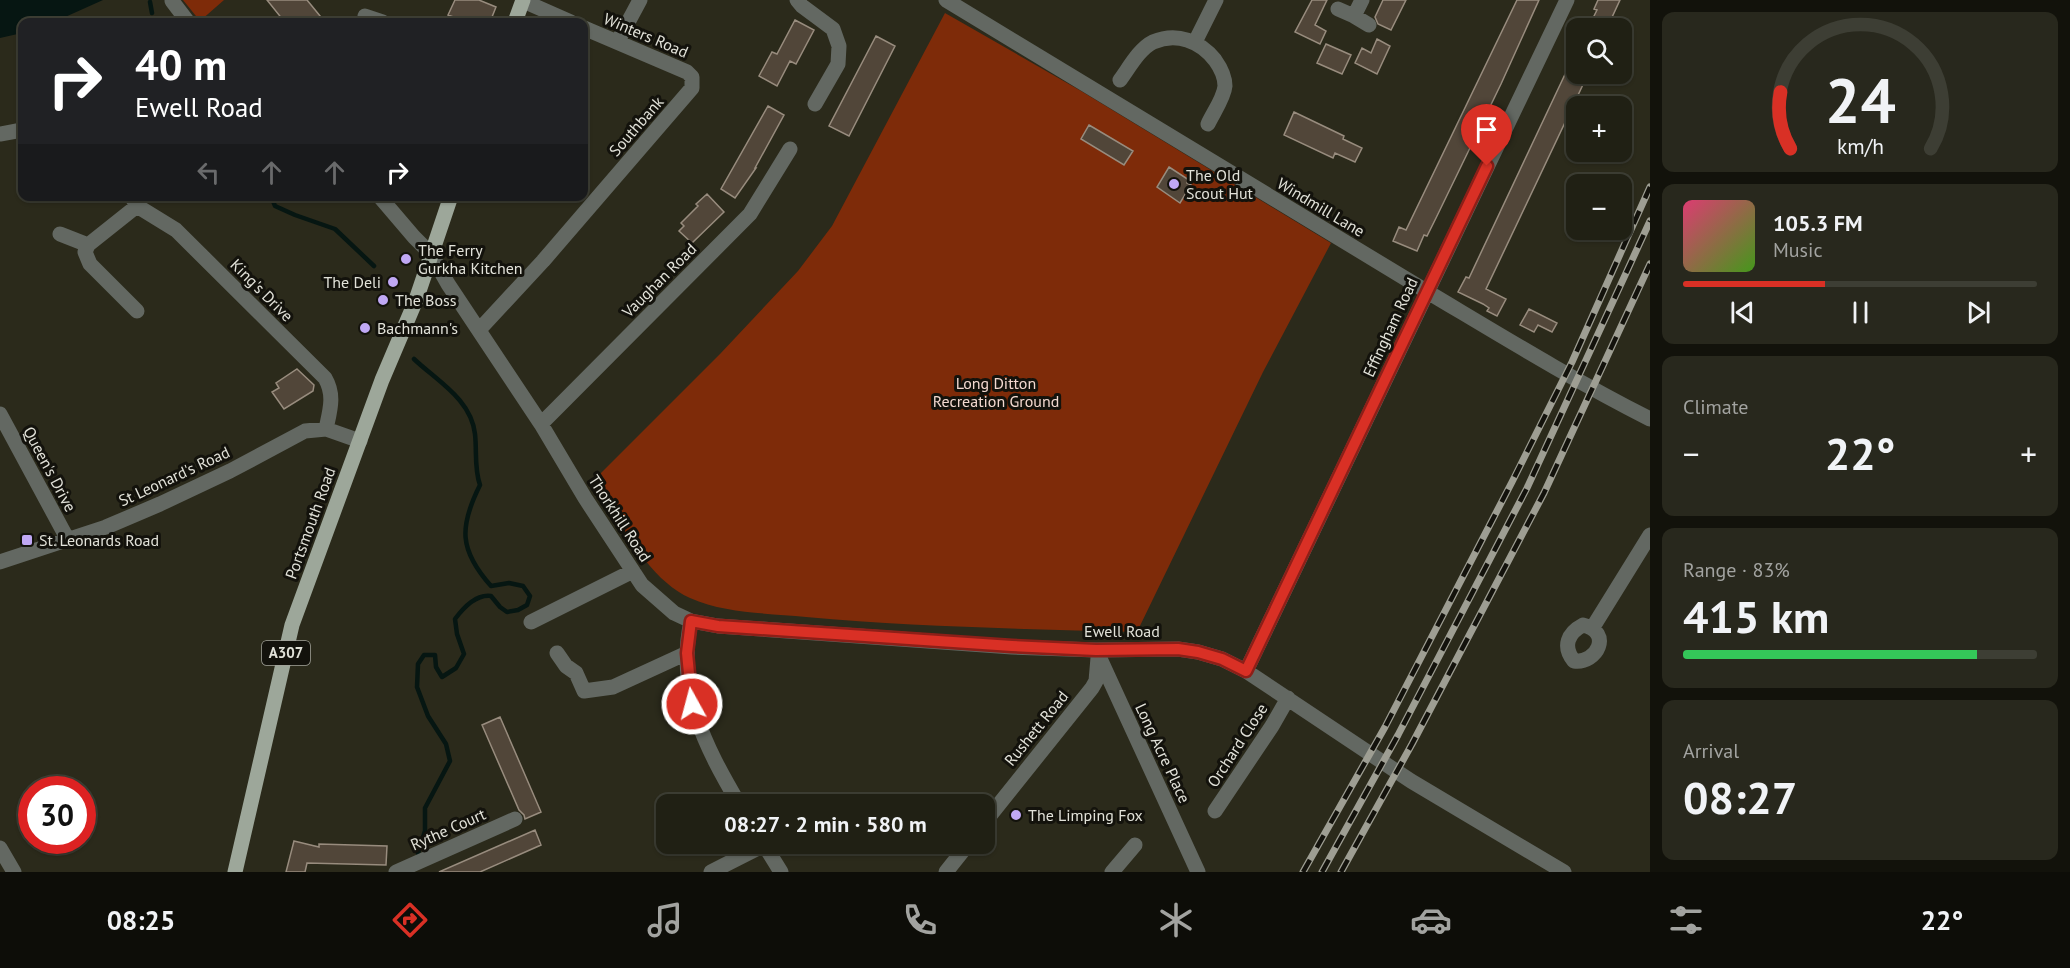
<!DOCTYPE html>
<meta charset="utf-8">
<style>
body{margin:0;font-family:"PT Sans",sans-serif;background:#28281d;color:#f1f3f6;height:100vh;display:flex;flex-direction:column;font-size:22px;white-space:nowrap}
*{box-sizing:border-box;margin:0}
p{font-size:20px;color:#a2a3a0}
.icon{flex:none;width:33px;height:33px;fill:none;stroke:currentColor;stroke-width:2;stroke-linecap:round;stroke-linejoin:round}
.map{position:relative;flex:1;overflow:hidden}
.details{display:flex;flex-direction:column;gap:12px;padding:12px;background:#12120b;width:420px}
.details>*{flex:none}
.hud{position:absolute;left:18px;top:18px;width:570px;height:183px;border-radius:12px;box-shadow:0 2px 4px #0004,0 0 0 2px #3d3e34;background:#202124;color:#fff;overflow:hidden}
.buttons{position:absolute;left:1566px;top:18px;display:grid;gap:12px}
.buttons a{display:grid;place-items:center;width:66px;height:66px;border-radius:12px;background:#202014;box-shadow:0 2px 4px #0004,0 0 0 2px #3d3e34;font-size:30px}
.speed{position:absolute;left:18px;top:776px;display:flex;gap:12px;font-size:30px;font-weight:700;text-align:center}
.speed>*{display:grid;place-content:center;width:78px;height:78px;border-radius:50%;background:#202014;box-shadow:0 2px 4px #0004,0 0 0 2px #3d3e34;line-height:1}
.speed .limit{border:9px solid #d22;background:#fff;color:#111}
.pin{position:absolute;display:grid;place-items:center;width:51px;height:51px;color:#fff;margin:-62px -26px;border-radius:50% 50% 50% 0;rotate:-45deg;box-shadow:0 0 6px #0007}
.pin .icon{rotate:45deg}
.me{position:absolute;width:66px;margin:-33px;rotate:353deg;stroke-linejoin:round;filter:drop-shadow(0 0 4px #0008)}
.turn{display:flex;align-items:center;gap:21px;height:126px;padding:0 18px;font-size:27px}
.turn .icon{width:78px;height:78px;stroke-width:2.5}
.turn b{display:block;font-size:42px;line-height:51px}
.lanes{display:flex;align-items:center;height:57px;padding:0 18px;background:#0003;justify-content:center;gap:30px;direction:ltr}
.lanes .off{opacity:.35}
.big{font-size:45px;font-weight:800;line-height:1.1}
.details .card{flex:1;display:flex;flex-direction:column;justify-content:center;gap:9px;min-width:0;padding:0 21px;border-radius:12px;background:#28281d}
.details .dial{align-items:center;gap:0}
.dial svg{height:156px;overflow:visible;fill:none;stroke:#3d3e34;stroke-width:7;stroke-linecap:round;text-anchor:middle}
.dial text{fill:#f1f3f6;stroke:none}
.song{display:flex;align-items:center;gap:18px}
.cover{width:72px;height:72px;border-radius:9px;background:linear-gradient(135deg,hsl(340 70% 55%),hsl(100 70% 35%))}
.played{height:6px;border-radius:3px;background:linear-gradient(90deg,#d93025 40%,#3d3e34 40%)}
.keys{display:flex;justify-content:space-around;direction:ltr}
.heat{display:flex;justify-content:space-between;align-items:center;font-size:33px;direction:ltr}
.charge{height:9px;border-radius:4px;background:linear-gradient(90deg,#34c759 83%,#3d3e34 0)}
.trip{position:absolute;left:656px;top:794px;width:339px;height:60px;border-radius:12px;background:#202014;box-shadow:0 2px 4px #0004,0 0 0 2px #3d3e34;font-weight:800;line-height:60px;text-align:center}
.dock{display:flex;height:96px;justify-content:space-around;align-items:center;background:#0d0d08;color:#a2a3a0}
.dock .icon{width:42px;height:42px}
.dock .active{color:#d93025}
.dock b{font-size:27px;color:#f1f3f6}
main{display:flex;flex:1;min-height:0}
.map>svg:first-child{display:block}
</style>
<main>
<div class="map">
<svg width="1650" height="872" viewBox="0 0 1650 872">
<rect width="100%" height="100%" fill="#2b2a1b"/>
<path fill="#7e2b09" d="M183,0H224L200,21Z
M945,13L1081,91L1331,243L1263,372L1137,632C1027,629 916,627 806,617C768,613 726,614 690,598C647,579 617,518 594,480L720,354L798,271L832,226Z"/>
<path fill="#061612" d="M0,0H103L54,22H22V33L0,38Z"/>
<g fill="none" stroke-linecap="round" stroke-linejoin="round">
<path stroke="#061612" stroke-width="4.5" d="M150,2L152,13
M271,196L275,206L295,215L335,229L374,266
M414,359C437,381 471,399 475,434C477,452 474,468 480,485C459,527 459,550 491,586L509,583L523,586L530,596L527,605L518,610L507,612L500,607L491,596C476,594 464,607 455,619L457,634L464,654L456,668L442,677L436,667L435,655H424L418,664L417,687L428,716L446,744L450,761L425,808V831L418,853"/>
</g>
<path fill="#514639" stroke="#988c7e" stroke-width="1.5" d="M267,0H307L325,22H290L286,17L283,20Z
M455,0H479L496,7L490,22H467L448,15Z
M1312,0H1327L1315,25L1326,31L1320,44L1295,32Z
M1383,0H1406L1391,30L1378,24L1375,17Z
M1517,0H1539L1501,84L1436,218L1427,236L1424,235L1417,251L1393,241L1399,227L1406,230Z
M1598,0H1620L1607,28H1588L1597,10L1594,9Z
M795,20L814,30L796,64L790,61L777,86L759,76L772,52L777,54Z
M876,36L895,46L849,136L829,126Z
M1377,39L1390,46L1377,74L1355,63L1362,48L1371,53Z
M1326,44L1351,55L1342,74L1317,63Z
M1576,51V74H1588L1486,289L1506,299L1497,316L1487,311L1489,308L1483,304L1458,292L1466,277L1469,278Z
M768,106L784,115L755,168H756L735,198L721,189Z
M1294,112L1344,136L1343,139L1362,148L1355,162L1335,153L1333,158L1284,135Z
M1089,125L1133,151L1124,165L1081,139Z
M1169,167L1189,180L1187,183L1191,185L1180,203L1157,187Z
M707,194L724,212L692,243L679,231L684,226L681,223L698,206L696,204Z
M1529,309L1557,323L1552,332L1538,325L1534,332L1520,325Z
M297,369L314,385L313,391L284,409L272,392L279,388L276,383Z
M500,717L541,812L525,819L524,815L519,810L482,725Z
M535,830L541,845L480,872H439Z
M294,841L319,847V844L387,846L386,865L307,863L305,872H286Z"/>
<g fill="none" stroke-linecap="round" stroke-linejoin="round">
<path stroke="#636862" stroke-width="15" d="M797,0L802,6L833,29L839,46L838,64L815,104
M946,0C1106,96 1265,195 1426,291C1500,335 1573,380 1650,419
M172,1L188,22
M523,1L571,22
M1338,9L1354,16L1362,0
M365,16L383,22
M1354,16L1369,25
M618,41L640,0
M1195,42L1216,0
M1120,80C1129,68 1139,49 1153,42C1177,32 1200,41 1215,60C1220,67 1225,77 1225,86C1224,98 1213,113 1208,124
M0,134L22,130
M131,196L137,206L176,230L325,378C335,395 330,410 326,429
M379,196L414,237L431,254L448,284L541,424L585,498L642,585L674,613L691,621L718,626L1012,647L1096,650L1178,649L1198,652L1222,659L1246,671L1411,781L1564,872
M60,234L88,245
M137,311L90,264L85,252L88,245L137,206
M479,330L543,261L692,88V77L687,72L584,28
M0,414L68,540
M541,424L750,214L790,149
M0,562L106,527L160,504L230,471L305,431L326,429L360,441
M691,621C676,691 705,746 739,804
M531,622L633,571
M1583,625C1613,632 1597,664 1574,661C1562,646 1568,633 1583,625Z
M1593,627L1650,535
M1096,650L1198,872
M557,653L566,666L576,673L584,691L613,687L687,653
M1246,671L1567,0
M1215,811L1272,726L1288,698
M984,823L1092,688L1096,681L1098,658
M763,843L781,872
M0,848L14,872
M396,872L515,819
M711,872L764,845
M946,872L969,843
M1112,872L1135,845"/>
<path stroke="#9da79a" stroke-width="15" d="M515,22L523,0
M235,872L292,625L382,380L416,300L451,196"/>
<g stroke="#9e9e93" stroke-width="7">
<path id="rail" d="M1303,872L1385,727L1512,482L1572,362L1650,187
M1322,872L1398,735L1527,488L1650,221
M1341,872L1412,744L1544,493L1650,264"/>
</g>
<use href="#rail" stroke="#13120c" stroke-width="4.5" stroke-dasharray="14" stroke-linecap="butt"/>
</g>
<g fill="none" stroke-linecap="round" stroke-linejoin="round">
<g stroke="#8d1f18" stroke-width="15">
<path id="route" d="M692,704L687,653L691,621L718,626L1012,646L1096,650L1178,649L1198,652L1222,659L1246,671L1487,166"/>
</g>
<use href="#route" stroke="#d93025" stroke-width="10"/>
</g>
<g fill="#c0a8f4" stroke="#13120c" stroke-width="2">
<circle cx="1174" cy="184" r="6"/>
<circle cx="406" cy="259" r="6"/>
<circle cx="393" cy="282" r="6"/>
<circle cx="383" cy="300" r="6"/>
<circle cx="365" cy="328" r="6"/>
<rect x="21" y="534" width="12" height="12" rx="3"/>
<circle cx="1016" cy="815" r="6"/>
</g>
<g text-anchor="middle" stroke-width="6" stroke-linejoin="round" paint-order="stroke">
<rect fill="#13120c" stroke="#a4a49c" stroke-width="1.5" x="262" y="641" width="48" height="24" rx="4.5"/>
<g font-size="15" font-weight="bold" fill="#e2e2d9">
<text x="286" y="658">A307</text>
</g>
<g font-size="16" fill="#e2e2d9" stroke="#13120c">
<text transform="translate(646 35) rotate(23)" y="6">Winters Road</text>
<text transform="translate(636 126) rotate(-49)" y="6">Southbank</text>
<text transform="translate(1321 207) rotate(31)" y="6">Windmill Lane</text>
<text transform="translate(659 280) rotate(-45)" y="6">Vaughan Road</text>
<text transform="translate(262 290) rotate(45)" y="6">King's Drive</text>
<text transform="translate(1390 327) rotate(-65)" y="6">Effingham Road</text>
<text transform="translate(50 469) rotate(62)" y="6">Queen's Drive</text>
<text transform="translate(174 476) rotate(-25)" y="6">St Leonard's Road</text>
<text transform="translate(620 518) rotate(57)" y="6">Thorkhill Road</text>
<text transform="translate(310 523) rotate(-70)" y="6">Portsmouth Road</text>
<text x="1122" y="637">Ewell Road</text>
<text transform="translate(1036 728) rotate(-51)" y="6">Rushett Road</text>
<text transform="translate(1237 745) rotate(-57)" y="6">Orchard Close</text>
<text transform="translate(1163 753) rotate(65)" y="6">Long Acre Place</text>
<text transform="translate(448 829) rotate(-24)" y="6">Rythe Court</text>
</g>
<g font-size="16" fill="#e2e2d9" stroke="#13120c" text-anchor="start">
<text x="1186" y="181">The Old<tspan x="1186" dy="18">Scout Hut</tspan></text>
<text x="418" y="256">The Ferry<tspan x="418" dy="18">Gurkha Kitchen</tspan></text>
<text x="381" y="288" text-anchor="end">The Deli</text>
<text x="395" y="306">The Boss</text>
<text x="377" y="334">Bachmann's</text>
<text x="39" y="546">St. Leonards Road</text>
<text x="1028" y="821">The Limping Fox</text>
</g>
<g font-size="16" fill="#f3d9d0" stroke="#13120c">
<text x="996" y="389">Long Ditton<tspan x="996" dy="18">Recreation Ground</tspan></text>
</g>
</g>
</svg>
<div class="buttons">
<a><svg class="icon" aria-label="search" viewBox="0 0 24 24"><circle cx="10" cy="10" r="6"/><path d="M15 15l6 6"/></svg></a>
<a>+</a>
<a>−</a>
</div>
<div class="speed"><div class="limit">30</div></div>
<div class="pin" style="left:1487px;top:166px;background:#d93025"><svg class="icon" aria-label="arrive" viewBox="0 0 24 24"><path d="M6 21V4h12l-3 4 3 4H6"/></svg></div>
<svg class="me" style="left:692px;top:704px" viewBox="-20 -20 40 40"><circle r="17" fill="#d93025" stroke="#fff" stroke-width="3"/><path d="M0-11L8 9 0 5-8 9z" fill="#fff"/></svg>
<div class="trip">08:27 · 2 min · 580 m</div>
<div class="hud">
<div class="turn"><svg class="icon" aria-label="right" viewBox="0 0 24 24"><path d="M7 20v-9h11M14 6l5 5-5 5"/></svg><div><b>40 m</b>Ewell Road</div></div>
<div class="lanes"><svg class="icon off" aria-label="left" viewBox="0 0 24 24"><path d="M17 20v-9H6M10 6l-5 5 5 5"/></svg><svg class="icon off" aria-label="ahead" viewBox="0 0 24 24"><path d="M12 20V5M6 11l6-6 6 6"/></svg><svg class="icon off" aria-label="ahead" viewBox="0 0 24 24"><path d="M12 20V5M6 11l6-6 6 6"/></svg><svg class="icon" aria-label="right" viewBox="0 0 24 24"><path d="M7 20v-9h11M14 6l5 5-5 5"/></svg></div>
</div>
</div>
<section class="details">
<div class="card dial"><svg viewBox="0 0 100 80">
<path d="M14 69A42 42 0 1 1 86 69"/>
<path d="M14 69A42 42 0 0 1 9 40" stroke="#d93025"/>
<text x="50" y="56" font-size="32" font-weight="700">24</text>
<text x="50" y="72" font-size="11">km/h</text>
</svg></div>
<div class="card">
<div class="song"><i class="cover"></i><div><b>105.3 FM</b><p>Music</p></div></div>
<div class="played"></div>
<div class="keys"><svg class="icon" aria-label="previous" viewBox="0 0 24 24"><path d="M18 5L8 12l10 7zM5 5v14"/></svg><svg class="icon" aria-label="pause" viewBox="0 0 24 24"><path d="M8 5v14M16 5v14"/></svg><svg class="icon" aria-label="next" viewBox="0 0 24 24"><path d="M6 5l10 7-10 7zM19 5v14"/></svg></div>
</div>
<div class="card"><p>Climate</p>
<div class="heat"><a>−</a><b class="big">22°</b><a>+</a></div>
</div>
<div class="card"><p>Range · 83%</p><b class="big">415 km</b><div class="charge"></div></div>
<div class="card"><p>Arrival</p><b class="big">08:27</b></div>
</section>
</main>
<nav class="dock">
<b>08:25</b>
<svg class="icon active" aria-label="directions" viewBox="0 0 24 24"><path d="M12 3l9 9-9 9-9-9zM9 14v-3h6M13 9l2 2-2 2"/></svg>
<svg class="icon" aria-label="music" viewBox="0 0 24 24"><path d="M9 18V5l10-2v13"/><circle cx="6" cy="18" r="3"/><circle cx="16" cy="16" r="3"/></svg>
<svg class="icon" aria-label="phone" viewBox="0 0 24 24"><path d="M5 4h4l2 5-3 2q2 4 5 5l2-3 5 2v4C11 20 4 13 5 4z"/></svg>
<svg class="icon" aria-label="climate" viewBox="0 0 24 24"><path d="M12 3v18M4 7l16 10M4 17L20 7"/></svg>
<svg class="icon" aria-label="car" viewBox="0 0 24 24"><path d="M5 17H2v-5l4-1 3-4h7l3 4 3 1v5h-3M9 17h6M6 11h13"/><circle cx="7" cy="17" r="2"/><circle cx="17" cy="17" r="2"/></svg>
<svg class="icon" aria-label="filters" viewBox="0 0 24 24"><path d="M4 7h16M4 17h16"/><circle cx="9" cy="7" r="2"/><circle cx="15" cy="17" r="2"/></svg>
<b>22°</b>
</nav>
